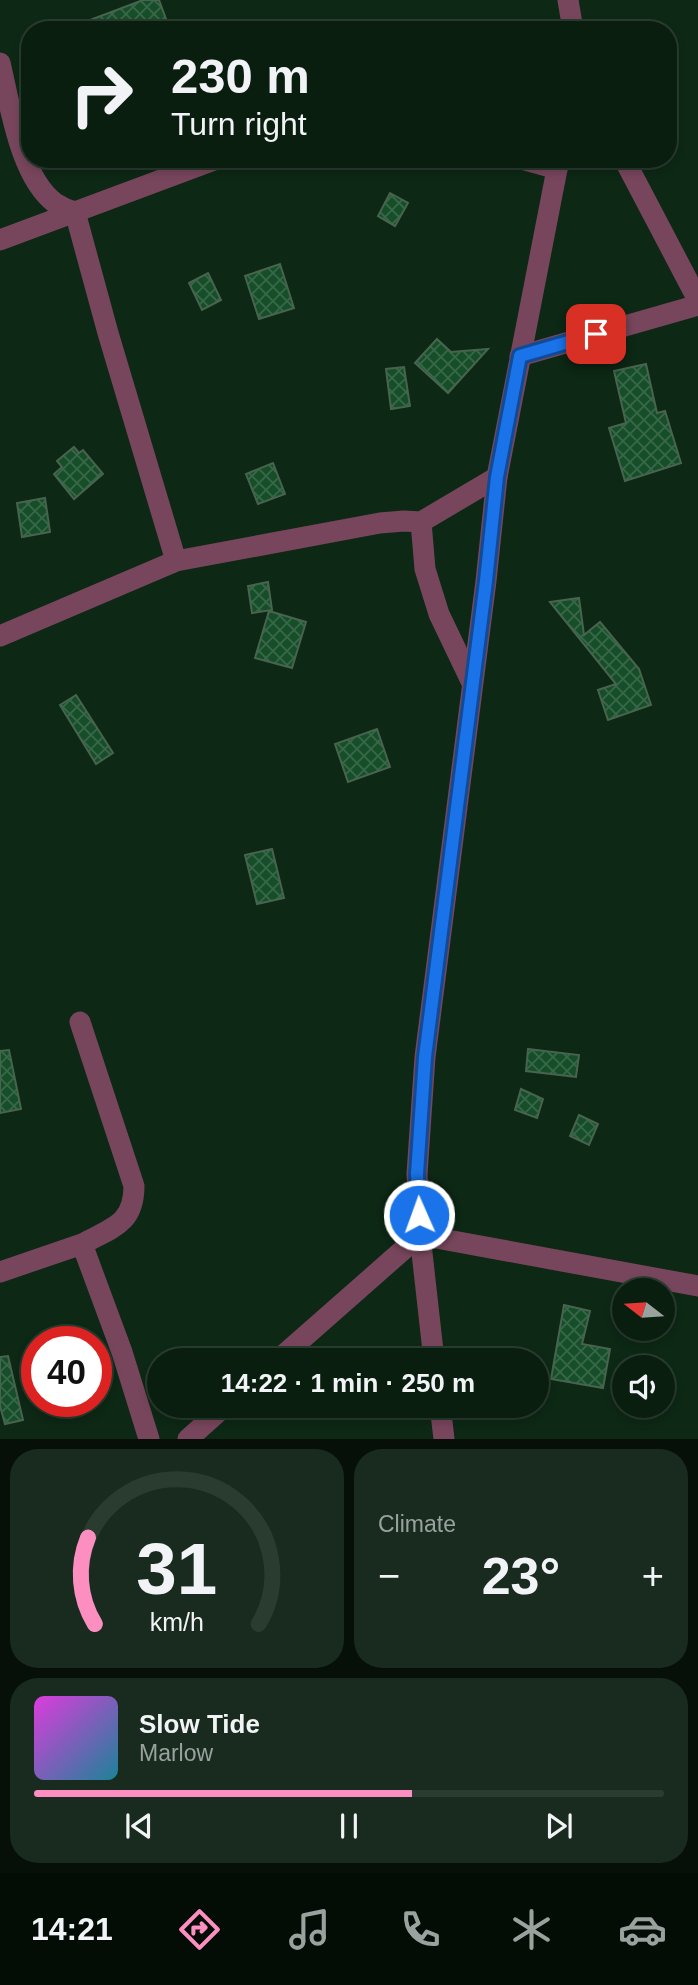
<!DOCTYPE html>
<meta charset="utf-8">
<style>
body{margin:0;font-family:Helvetica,sans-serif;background:#182b1e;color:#f1f3f6;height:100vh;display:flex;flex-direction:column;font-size:26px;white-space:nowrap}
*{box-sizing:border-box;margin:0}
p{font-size:23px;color:#99a29f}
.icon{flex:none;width:38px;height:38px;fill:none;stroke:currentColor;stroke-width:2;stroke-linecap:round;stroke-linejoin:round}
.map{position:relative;height:1439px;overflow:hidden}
.details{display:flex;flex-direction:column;gap:10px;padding:10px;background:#061009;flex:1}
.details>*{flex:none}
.banner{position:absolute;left:21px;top:21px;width:656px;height:147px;border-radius:28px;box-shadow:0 4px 10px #0003,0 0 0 2px #2a3c30;background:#0a1e10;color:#f1f3f6;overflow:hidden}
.needle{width:46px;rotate:287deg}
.buttons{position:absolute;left:612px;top:1278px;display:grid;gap:14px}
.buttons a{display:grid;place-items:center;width:63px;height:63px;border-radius:50%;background:#0a1e10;box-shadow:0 4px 10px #0003,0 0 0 2px #2a3c30;font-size:35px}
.speed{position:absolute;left:21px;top:1326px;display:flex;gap:14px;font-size:35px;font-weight:700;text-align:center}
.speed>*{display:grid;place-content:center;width:91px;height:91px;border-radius:50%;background:#0a1e10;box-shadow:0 4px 10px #0003,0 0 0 2px #2a3c30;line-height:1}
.speed .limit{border:10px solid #d22;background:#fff;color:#111}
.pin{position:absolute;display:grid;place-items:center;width:60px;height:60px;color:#fff;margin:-30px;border-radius:14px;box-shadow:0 4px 10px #0006}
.me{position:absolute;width:77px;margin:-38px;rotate:358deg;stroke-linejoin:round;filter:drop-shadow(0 0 5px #0008)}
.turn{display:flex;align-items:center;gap:24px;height:147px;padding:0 35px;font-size:32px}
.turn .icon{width:91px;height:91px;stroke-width:2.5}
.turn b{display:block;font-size:49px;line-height:60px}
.big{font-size:52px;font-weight:800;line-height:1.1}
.details .widget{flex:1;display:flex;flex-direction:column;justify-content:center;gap:10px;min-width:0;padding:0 24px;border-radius:28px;background:#182b1e}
.details .dial{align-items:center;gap:0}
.dial svg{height:182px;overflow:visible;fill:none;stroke:#2a3c30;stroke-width:7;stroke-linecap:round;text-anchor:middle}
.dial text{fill:#f1f3f6;stroke:none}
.song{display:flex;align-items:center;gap:21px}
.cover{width:84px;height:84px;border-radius:10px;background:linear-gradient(135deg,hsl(300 70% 55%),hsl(190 70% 35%))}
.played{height:7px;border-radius:4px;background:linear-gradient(90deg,#fd8ec0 60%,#2a3c30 60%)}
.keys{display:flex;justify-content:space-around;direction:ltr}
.heat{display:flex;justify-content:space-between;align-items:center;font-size:38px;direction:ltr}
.details .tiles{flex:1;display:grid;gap:10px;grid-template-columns:1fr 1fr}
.widget:last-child{grid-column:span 2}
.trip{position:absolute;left:147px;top:1348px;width:402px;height:70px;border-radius:35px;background:#0a1e10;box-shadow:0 4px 10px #0003,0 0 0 2px #2a3c30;font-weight:800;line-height:70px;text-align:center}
.dock{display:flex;height:112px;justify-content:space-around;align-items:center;background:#040c06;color:#99a29f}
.dock .icon{width:49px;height:49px}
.dock .on{color:#fd8ec0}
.dock b{font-size:32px;color:#f1f3f6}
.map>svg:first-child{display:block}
</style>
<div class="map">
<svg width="698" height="1439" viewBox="0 0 698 1439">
<defs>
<pattern id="building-cross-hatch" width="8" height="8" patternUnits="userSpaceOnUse" patternTransform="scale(1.75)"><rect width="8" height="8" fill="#174e2a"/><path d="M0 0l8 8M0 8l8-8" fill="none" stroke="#386849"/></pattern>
</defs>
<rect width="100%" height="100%" fill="#0d2815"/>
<path fill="url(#building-cross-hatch)" stroke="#48634e" stroke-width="2" d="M143,0H159L170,30H69V28Z
M390,193L408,203L395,226L378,216Z
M280,264L294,308L259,319L245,276Z
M208,273L221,300L202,310L189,283Z
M437,339L451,352L488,349L448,393L415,363Z
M646,364L657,413L665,411L681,463L625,481L609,428L626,423L614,371Z
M404,367L410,406L391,409L386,369Z
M74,447L79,453L83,450L103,474L74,499L54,474L62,467L57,461Z
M273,463L285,494L258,504L246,474Z
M45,498L50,532L22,537L17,503Z
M268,582L272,610L252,613L248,586Z
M579,598L584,635L600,622L639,669L651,705L608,720L598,690L616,684L550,602Z
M269,611L306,622L292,668L255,658Z
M76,695L113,753L96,764L60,705Z
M377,729L390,767L348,782L335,744Z
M272,849L284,898L257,904L245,855Z
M528,1049L579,1055L576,1077L526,1071Z
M9,1050L21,1109L0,1113V1051Z
M521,1089L543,1099L537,1118L515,1110Z
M579,1115L598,1124L589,1145L570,1136Z
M564,1305L590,1311L582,1344L610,1349L603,1388L551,1379Z
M8,1356L23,1420L5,1424L0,1406V1357Z"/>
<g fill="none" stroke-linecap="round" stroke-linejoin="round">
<path stroke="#78465c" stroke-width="21" d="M0,63C10,104 20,177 55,203C61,207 68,210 75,212L108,333L176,561
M521,159L557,169
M624,159L698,300
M0,240L217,159
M520,356L698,305
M421,522L425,569L439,614L472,683
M0,636L176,561L380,523L404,521L421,522L497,477
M80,1022L134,1186C134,1224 112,1228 82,1244
M0,1272L82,1244L122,1352L149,1439
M278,1360L420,1235L698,1286
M188,1439L226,1405"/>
<path stroke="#78465c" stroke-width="21" d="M568,0L573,30
M434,1360L420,1235L417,1174L425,1057L486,581L497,477L559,159
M440,1405L444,1439"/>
</g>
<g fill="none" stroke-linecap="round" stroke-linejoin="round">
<g stroke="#114b97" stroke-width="18">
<path id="route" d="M419,1215L417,1174L425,1057L486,581L497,477L520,356L596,334"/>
</g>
<use href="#route" stroke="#1a73e8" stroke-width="12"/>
</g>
</svg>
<div class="buttons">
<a><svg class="needle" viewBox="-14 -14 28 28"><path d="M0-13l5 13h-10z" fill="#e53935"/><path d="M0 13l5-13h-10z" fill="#99a29f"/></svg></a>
<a><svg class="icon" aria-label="sound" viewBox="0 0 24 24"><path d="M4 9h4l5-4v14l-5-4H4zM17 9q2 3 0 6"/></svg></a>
</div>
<div class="speed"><div class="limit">40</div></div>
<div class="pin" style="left:596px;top:334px;background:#d93025"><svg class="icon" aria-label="arrive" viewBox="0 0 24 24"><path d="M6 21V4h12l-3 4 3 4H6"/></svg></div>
<svg class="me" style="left:419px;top:1215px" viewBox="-20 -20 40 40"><circle r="17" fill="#1a73e8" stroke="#fff" stroke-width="3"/><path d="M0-11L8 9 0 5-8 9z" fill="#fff"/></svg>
<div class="trip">14:22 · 1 min · 250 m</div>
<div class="banner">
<div class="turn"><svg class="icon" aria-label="right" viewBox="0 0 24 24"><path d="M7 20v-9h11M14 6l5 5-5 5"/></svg><div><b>230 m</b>Turn right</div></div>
</div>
</div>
<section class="details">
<div class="tiles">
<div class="widget dial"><svg viewBox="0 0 100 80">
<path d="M14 69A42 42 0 1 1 86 69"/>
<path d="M14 69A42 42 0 0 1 11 31" stroke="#fd8ec0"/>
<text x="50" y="56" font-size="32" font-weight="700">31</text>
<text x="50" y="72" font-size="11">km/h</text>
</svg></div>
<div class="widget"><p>Climate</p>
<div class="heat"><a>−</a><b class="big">23°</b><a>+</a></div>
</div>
<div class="widget">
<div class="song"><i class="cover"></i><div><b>Slow Tide</b><p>Marlow</p></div></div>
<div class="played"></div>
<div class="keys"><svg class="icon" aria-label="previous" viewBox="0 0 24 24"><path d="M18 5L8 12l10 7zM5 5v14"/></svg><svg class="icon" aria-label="pause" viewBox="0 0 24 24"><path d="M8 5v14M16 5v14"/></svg><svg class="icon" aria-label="next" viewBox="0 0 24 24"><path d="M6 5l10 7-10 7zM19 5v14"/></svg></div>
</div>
</div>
</section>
<nav class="dock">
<b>14:21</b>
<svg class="icon on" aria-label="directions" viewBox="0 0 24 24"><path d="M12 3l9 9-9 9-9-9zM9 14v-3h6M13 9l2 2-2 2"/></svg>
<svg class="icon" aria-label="music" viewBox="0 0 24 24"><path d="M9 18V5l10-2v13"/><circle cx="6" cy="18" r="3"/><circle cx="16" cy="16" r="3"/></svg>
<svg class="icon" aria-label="phone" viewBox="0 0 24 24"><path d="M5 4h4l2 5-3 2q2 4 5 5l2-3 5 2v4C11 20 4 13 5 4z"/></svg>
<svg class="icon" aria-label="climate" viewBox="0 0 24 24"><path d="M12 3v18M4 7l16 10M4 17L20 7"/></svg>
<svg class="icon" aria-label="car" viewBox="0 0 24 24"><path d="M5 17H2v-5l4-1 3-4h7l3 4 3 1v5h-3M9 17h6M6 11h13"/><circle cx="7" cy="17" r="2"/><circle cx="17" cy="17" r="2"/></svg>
</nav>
